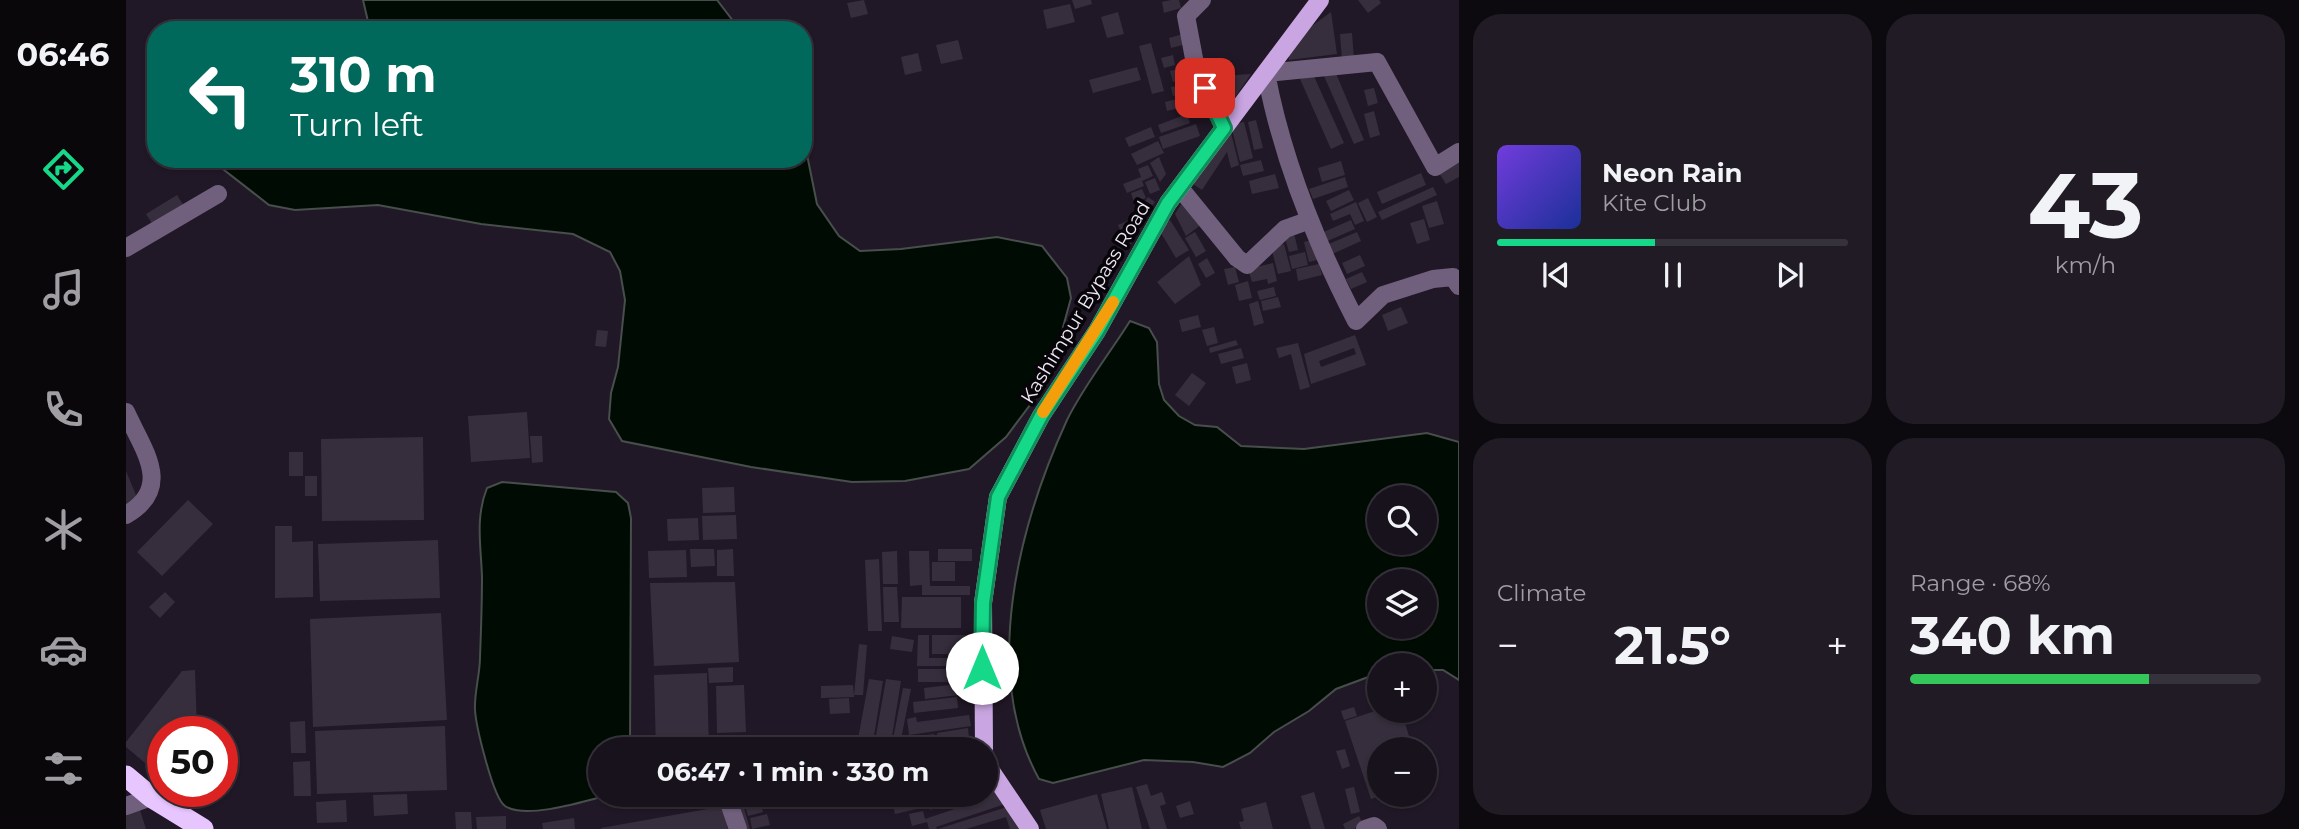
<!DOCTYPE html>
<meta charset="utf-8">
<style>
body{margin:0;font-family:Montserrat,sans-serif;background:#211b25;color:#f1f3f6;height:100vh;display:flex;flex-direction:column;font-size:26px;white-space:nowrap}
*{box-sizing:border-box;margin:0}
p{font-size:23px;color:#9f9ea3}
.icon{flex:none;width:38px;height:38px;fill:none;stroke:currentColor;stroke-width:2;stroke-linecap:round;stroke-linejoin:round}
.map{position:relative;flex:1;overflow:hidden}
.sheet{display:flex;flex-direction:column;gap:14px;padding:14px;background:#0d0a0f;width:840px}
.sheet>*{flex:none}
.guide{position:absolute;left:21px;top:21px;width:665px;height:147px;border-radius:28px;box-shadow:0 2px 5px #0004,0 0 0 2px #36323b;background:#00695c;color:#fff;overflow:hidden}
.tools{position:absolute;left:1241px;top:485px;display:grid;gap:14px}
.tools a{display:grid;place-items:center;width:70px;height:70px;border-radius:50%;background:#18121c;box-shadow:0 2px 5px #0004,0 0 0 2px #36323b;font-size:35px}
.speed{position:absolute;left:21px;top:716px;display:flex;gap:14px;font-size:35px;font-weight:700;text-align:center}
.speed>*{display:grid;place-content:center;width:91px;height:91px;border-radius:50%;background:#18121c;box-shadow:0 2px 5px #0004,0 0 0 2px #36323b;line-height:1}
.speed .limit{border:10px solid #d22;background:#fff;color:#111}
.pin{position:absolute;display:grid;place-items:center;width:60px;height:60px;color:#fff;margin:-30px;border-radius:14px;box-shadow:0 4px 10px #0006}
.me{position:absolute;width:77px;margin:-38px;rotate:0deg;stroke-linejoin:round;filter:drop-shadow(0 0 5px #0008)}
.turn{display:flex;align-items:center;gap:24px;height:147px;padding:0 28px;font-size:32px}
.turn .icon{width:91px;height:91px;stroke-width:2.5}
.turn b{display:block;font-size:49px;line-height:60px}
.big{font-size:52px;font-weight:700;line-height:1.1}
.sheet .tile{flex:1;display:flex;flex-direction:column;justify-content:center;gap:10px;min-width:0;padding:0 24px;border-radius:28px;background:#211b25}
.sheet .dial{align-items:center;gap:0}
.dial b{font-size:91px;line-height:1}
.song{display:flex;align-items:center;gap:21px}
.cover{width:84px;height:84px;border-radius:10px;background:linear-gradient(135deg,hsl(260 70% 55%),hsl(230 70% 35%))}
.played{height:7px;border-radius:4px;background:linear-gradient(90deg,#15d989 45%,#36323b 45%)}
.keys{display:flex;justify-content:space-around;direction:ltr}
.heat{display:flex;justify-content:space-between;align-items:center;font-size:38px;direction:ltr}
.charge{height:10px;border-radius:5px;background:linear-gradient(90deg,#34c759 68%,#36323b 0)}
.sheet .tiles{flex:1;display:grid;gap:14px;grid-template-columns:repeat(2,1fr)}
.trip{position:absolute;left:462px;top:737px;width:410px;height:70px;border-radius:35px;background:#18121c;box-shadow:0 2px 5px #0004,0 0 0 2px #36323b;font-weight:700;line-height:70px;text-align:center}
main{display:flex;flex:1;min-height:0}
.tab-bar{display:flex;flex-direction:column;width:126px;justify-content:space-around;align-items:center;background:#0a070b;color:#9f9ea3}
.tab-bar .icon{width:49px;height:49px}
.tab-bar .on{color:#15d989}
.tab-bar b{font-size:32px;color:#f1f3f6}
.map>svg:first-child{display:block}
</style>
<main>
<nav class="tab-bar">
<b>06:46</b>
<svg class="icon on" aria-label="directions" viewBox="0 0 24 24"><path d="M12 3l9 9-9 9-9-9zM9 14v-3h6M13 9l2 2-2 2"/></svg>
<svg class="icon" aria-label="music" viewBox="0 0 24 24"><path d="M9 18V5l10-2v13"/><circle cx="6" cy="18" r="3"/><circle cx="16" cy="16" r="3"/></svg>
<svg class="icon" aria-label="phone" viewBox="0 0 24 24"><path d="M5 4h4l2 5-3 2q2 4 5 5l2-3 5 2v4C11 20 4 13 5 4z"/></svg>
<svg class="icon" aria-label="climate" viewBox="0 0 24 24"><path d="M12 3v18M4 7l16 10M4 17L20 7"/></svg>
<svg class="icon" aria-label="car" viewBox="0 0 24 24"><path d="M5 17H2v-5l4-1 3-4h7l3 4 3 1v5h-3M9 17h6M6 11h13"/><circle cx="7" cy="17" r="2"/><circle cx="17" cy="17" r="2"/></svg>
<svg class="icon" aria-label="filters" viewBox="0 0 24 24"><path d="M4 7h16M4 17h16"/><circle cx="9" cy="7" r="2"/><circle cx="15" cy="17" r="2"/></svg>
</nav>
<div class="map">
<svg width="1333" height="829" viewBox="0 0 1333 829">
<rect width="100%" height="100%" fill="#201826"/>
<path fill="#000c03" stroke="#474e4b" stroke-width="2" fill-rule="evenodd" d="M237,0H591L614,30H244Z
M677,135L691,204L713,236L734,251L775,249L871,237L916,246L941,278L945,298L936,331L907,401L880,437L843,469L779,481L726,482L625,467L496,441L483,419L485,393L492,367L499,300L494,271L484,252L447,234L355,224L252,205L169,210L143,205L84,159H677Z
M1004,321L1023,328L1031,342L1033,384L1038,400L1053,416L1069,425L1091,427L1115,446L1178,449L1301,433L1333,442V680L1317,670H1299L1298,665H1253V673L1210,689L1183,711L1148,732L1124,753L1097,767L1067,762L1018,760L927,783L913,779C854,672 893,525 941,420C957,387 984,353 1004,321ZM1253,497H1298V542H1253ZM1253,581H1298V626H1253Z
M376,482L490,492L502,503L505,518L504,749H474V794L483,795C460,801 399,820 379,806C367,798 350,726 349,710C348,693 354,675 354,657C355,631 356,604 356,577C355,546 349,518 361,488Z"/>
<path fill="#372e3d" fill-rule="evenodd" d="M738,0L742,14L725,18L721,3Z
M946,0H965L966,4L949,9Z
M1045,0H1053L1055,8L1038,13L1036,2Z
M1232,0H1253L1255,3L1242,13Z
M944,4L949,22L921,29L917,10Z
M992,12L998,34L981,38L975,17Z
M1205,12L1211,54L1163,60L1161,44Z
M1226,33L1228,59L1216,60L1214,34Z
M1057,34L1060,44L1045,48L1043,38Z
M832,40L837,59L815,64L810,45Z
M1025,43L1038,91L1026,94L1013,46Z
M792,53L796,71L779,75L775,57Z
M1047,55L1049,65L1038,68L1035,58Z
M1065,66L1068,76L1047,82L1044,71Z
M1011,67L1015,80L967,93L963,80Z
M1209,71L1238,140L1228,144L1198,76Z
M1125,74L1103,106L1092,110L1078,77Z
M1187,74L1218,143L1205,149L1174,79Z
M1062,84L1064,92L1047,96L1045,87Z
M1248,88L1252,103L1242,106L1238,90Z
M1059,97L1061,106L1041,111L1039,102Z
M1248,111L1254,135L1244,138L1238,114Z
M1061,114L1064,123L1035,133L1032,125Z
M1130,120L1137,148L1128,150L1122,122Z
M1118,122L1127,158L1114,162L1105,125Z
M1070,124L1074,136L1037,149L1033,137Z
M1025,127L1029,137L1003,147L999,138Z
M1104,129L1113,165L1105,168L1101,152L1076,190L1067,184Z
M1032,141L1038,153L1011,165L1005,154Z
M1033,157L1040,174L1034,182L1024,163Z
M1135,160L1138,171L1117,176L1114,165Z
M1215,161L1219,175L1196,182L1192,168Z
M1333,162V177L1320,184L1313,173Z
M1022,165L1027,176L1016,181L1018,186L1001,193L997,184L1015,177L1012,169Z
M1295,173L1300,185L1256,204L1251,192Z
M1149,174L1153,188L1126,194L1123,181Z
M1219,177L1222,187L1187,199L1183,189Z
M1029,178L1034,190L1024,194L1019,182Z
M1307,187L1311,195L1256,220L1252,212Z
M1016,189L1020,198L1008,202L1005,193Z
M1223,190L1228,200L1205,211L1200,201Z
M51,195L61,211L30,230L20,214Z
M1022,197L1029,202L1016,220L1009,215Z
M1059,198L1076,224L1060,236L1049,214Z
M1242,198L1251,217L1241,222L1232,203Z
M1311,201L1318,224L1303,228L1296,206Z
M1230,202L1238,221L1229,225L1224,214L1207,221L1204,214Z
M1008,218L1014,228L1001,252L990,238L995,232L992,225Z
M1298,219L1304,240L1291,244L1284,223Z
M1044,220L1063,250L1050,258L1032,228Z
M1225,220L1229,229L1197,243L1193,234Z
M1069,232L1080,251L1070,257L1059,238Z
M1231,232L1235,241L1202,256L1198,246Z
M1168,233L1172,250L1163,252L1158,235Z
M1190,239L1195,259L1183,262L1178,242Z
M1158,244L1165,271L1152,274L1145,247Z
M1179,252L1182,265L1166,269L1163,256Z
M1234,255L1239,266L1221,274L1216,263Z
M1063,256L1075,285L1049,304L1031,282Z
M1081,258L1089,273L1080,278L1072,264Z
M1147,263L1151,281L1142,284L1141,279L1126,282L1122,269Z
M1193,264L1196,275L1172,281L1170,269Z
M1109,267L1113,282L1102,285L1098,269Z
M1236,272L1241,282L1225,289L1220,279Z
M1122,281L1126,298L1113,301L1109,285Z
M1148,287L1150,296L1134,300L1131,291Z
M1152,297L1155,307L1137,311L1135,301Z
M1132,301L1138,323L1128,326L1123,304Z
M1275,307L1282,323L1262,331L1256,315Z
M1072,315L1075,327L1056,332L1053,320Z
M1088,327L1092,343L1081,346L1076,330Z
M471,330L482,331L480,347L469,346Z
M1229,335L1240,365L1185,384L1178,354ZM1228,348L1230,354L1195,367L1193,361Z
M1110,340L1112,345L1084,353L1083,348Z
M1172,343L1184,387L1174,390L1165,354L1153,358L1150,348Z
M1115,348L1118,358L1095,364L1092,354Z
M1121,363L1125,380L1110,384L1106,367Z
M1066,373L1080,383L1063,406L1049,395Z
M401,412L404,458L345,462L342,416Z
M404,436H416L417,462L406,463Z
M297,437L298,520L196,521L195,439Z
M163,452H177V476H163Z
M0,471L12,500L0,505Z
M179,476H191V496H179Z
M608,487L609,512L577,513L576,488Z
M62,500L87,524L36,576L11,552Z
M610,515L611,539L577,540L576,516Z
M572,518L573,540L542,541L541,519Z
M149,526H166V542L187,541V597L149,598Z
M312,540L314,598L194,601L192,544Z
M564,549H588L589,566L565,567Z
M607,549L608,576H591V550Z
M812,549H846V561H812Z
M560,550L561,577L523,578L522,551Z
M771,551L772,584H757L756,552Z
M783,551H803L804,586H844V595H796V585L784,586Z
M753,559L756,631H742L739,560Z
M806,562H829V581H806Z
M609,582L613,662L528,666L524,583Z
M757,587H771L773,622H758Z
M39,592L49,602L34,618L23,607Z
M776,597H835V628H775Z
M315,613L321,720L187,727L184,619Z
M792,635H803V658H842V666H791Z
M806,635H844V654H806Z
M766,636L788,640L786,652L764,649Z
M733,644L741,645L737,695H728Z
M607,667V682L583,683L582,668Z
M792,669H840V682H792Z
M69,670L71,732H37V778L0,747V742L56,671Z
M581,673L583,749H530L528,675Z
M743,679L757,681L747,742L732,739Z
M760,679L775,681L764,749L748,747Z
M832,684L833,695L799,699L798,688Z
M618,685L620,732L591,733L590,686Z
M727,685L728,697L695,698V686Z
M777,688L785,689L773,749H765Z
M831,697L832,708L788,713L787,702Z
M723,698L724,713L704,714L703,699Z
M1228,707L1231,716L1218,720L1215,711Z
M1252,710H1275L1287,749H1253V796L1245,799L1219,721Z
M843,715L845,726L783,735L781,719L790,717L791,722Z
M179,721L180,753H165L164,722Z
M319,726L321,790L191,794L189,731Z
M842,728L843,739L813,744L811,733Z
M808,734L810,747L778,749L777,738Z
M1219,749L1224,766L1216,769L1210,751Z
M184,761L185,796H168L167,762Z
M859,775L879,804L810,827L811,829H803L801,822L786,826L783,814L797,811L799,819L858,799Z
M1021,784L1025,796L1036,792L1040,804L1034,806L1041,829H1024L1010,787Z
M1006,787L1016,829H983L975,794Z
M1228,787L1234,812L1225,814L1219,789Z
M1188,792L1199,829H1185L1175,796Z
M281,794L282,814L248,816L247,795Z
M606,794H614L624,829H616Z
M674,794H701L703,802L679,809Z
M773,794H796L799,807L769,814L765,796Z
M800,794H855V795L804,810Z
M971,794L981,829H920L914,810Z
M220,800L221,822L191,823L190,802Z
M1064,801L1068,814L1054,818L1050,806Z
M1140,802L1147,829H1115L1113,822L1118,821L1115,809Z
M635,805L637,812L622,816L620,809Z
M598,806L602,829H475V828Z
M881,807L895,829H884L880,817L840,829H812Z
M14,810L20,829H0V814Z
M329,812H345L346,829H330Z
M641,814L644,825L626,829L624,818Z
M380,816V829H351L350,817Z
M1233,816L1237,824L1228,829H1219L1217,824Z
M448,818L449,829H417L416,823Z"/>
<g fill="none" stroke-linecap="round" stroke-linejoin="round">
<path stroke="#71607d" stroke-width="18" d="M1076,0L1060,16L1070,69L1098,128
M1333,152L1309,167L1251,62L1140,73C1156,159 1190,243 1230,321L1257,295L1307,279L1327,277L1333,286
M1054,188L1111,258L1121,265L1159,229L1184,220
M0,248L92,194
M0,412C17,450 48,487 0,515
M602,800L612,829
M0,806L25,797
M1239,829L1248,826L1252,829"/>
<path stroke="#c9a6e1" stroke-width="18" d="M858,749L857,603L872,497L915,416L971,331L1042,203L1194,0
M859,758L865,771L904,829"/>
<path stroke="#e7c5ff" stroke-width="21" d="M0,776L25,797L77,829"/>
</g>
<g fill="none" stroke-linecap="round" stroke-linejoin="round">
<g stroke="#0e8d59" stroke-width="18">
<path id="route" d="M856,668L857,603L872,497L915,416L971,331L1042,203L1098,128L1079,88"/>
</g>
<use href="#route" stroke="#15d989" stroke-width="12"/>
<path stroke="#f59e0b" stroke-width="12" d="M917,412L987,302"/>
</g>
<g text-anchor="middle" stroke-width="7" stroke-linejoin="round" paint-order="stroke">
<g font-size="19" fill="#eee9f3" stroke="#08050a">
<text transform="translate(959 302) rotate(-59)" y="7">Kashimpur Bypass Road</text>
</g>
</g>
</svg>
<div class="tools">
<a><svg class="icon" aria-label="search" viewBox="0 0 24 24"><circle cx="10" cy="10" r="6"/><path d="M15 15l6 6"/></svg></a>
<a><svg class="icon" aria-label="layers" viewBox="0 0 24 24"><path d="M12 4l9 5-9 5-9-5zM3 14l9 5 9-5"/></svg></a>
<a>+</a>
<a>−</a>
</div>
<div class="speed"><div class="limit">50</div></div>
<div class="pin" style="left:1079px;top:88px;background:#d93025"><svg class="icon" aria-label="arrive" viewBox="0 0 24 24"><path d="M6 21V4h12l-3 4 3 4H6"/></svg></div>
<svg class="me" style="left:856px;top:668px" viewBox="-20 -20 40 40"><circle r="19" fill="#fff"/><path d="M0-13L10 11 0 6-10 11z" fill="#15d989"/></svg>
<div class="trip">06:47 · 1 min · 330 m</div>
<div class="guide">
<div class="turn"><svg class="icon" aria-label="left" viewBox="0 0 24 24"><path d="M17 20v-9H6M10 6l-5 5 5 5"/></svg><div><b>310 m</b>Turn left</div></div>
</div>
</div>
<section class="sheet">
<div class="tiles">
<div class="tile">
<div class="song"><i class="cover"></i><div><b>Neon Rain</b><p>Kite Club</p></div></div>
<div class="played"></div>
<div class="keys"><svg class="icon" aria-label="previous" viewBox="0 0 24 24"><path d="M18 5L8 12l10 7zM5 5v14"/></svg><svg class="icon" aria-label="pause" viewBox="0 0 24 24"><path d="M8 5v14M16 5v14"/></svg><svg class="icon" aria-label="next" viewBox="0 0 24 24"><path d="M6 5l10 7-10 7zM19 5v14"/></svg></div>
</div>
<div class="tile dial"><b>43</b><p>km/h</p></div>
<div class="tile"><p>Climate</p>
<div class="heat"><a>−</a><b class="big">21.5°</b><a>+</a></div>
</div>
<div class="tile"><p>Range · 68%</p><b class="big">340 km</b><div class="charge"></div></div>
</div>
</section>
</main>
